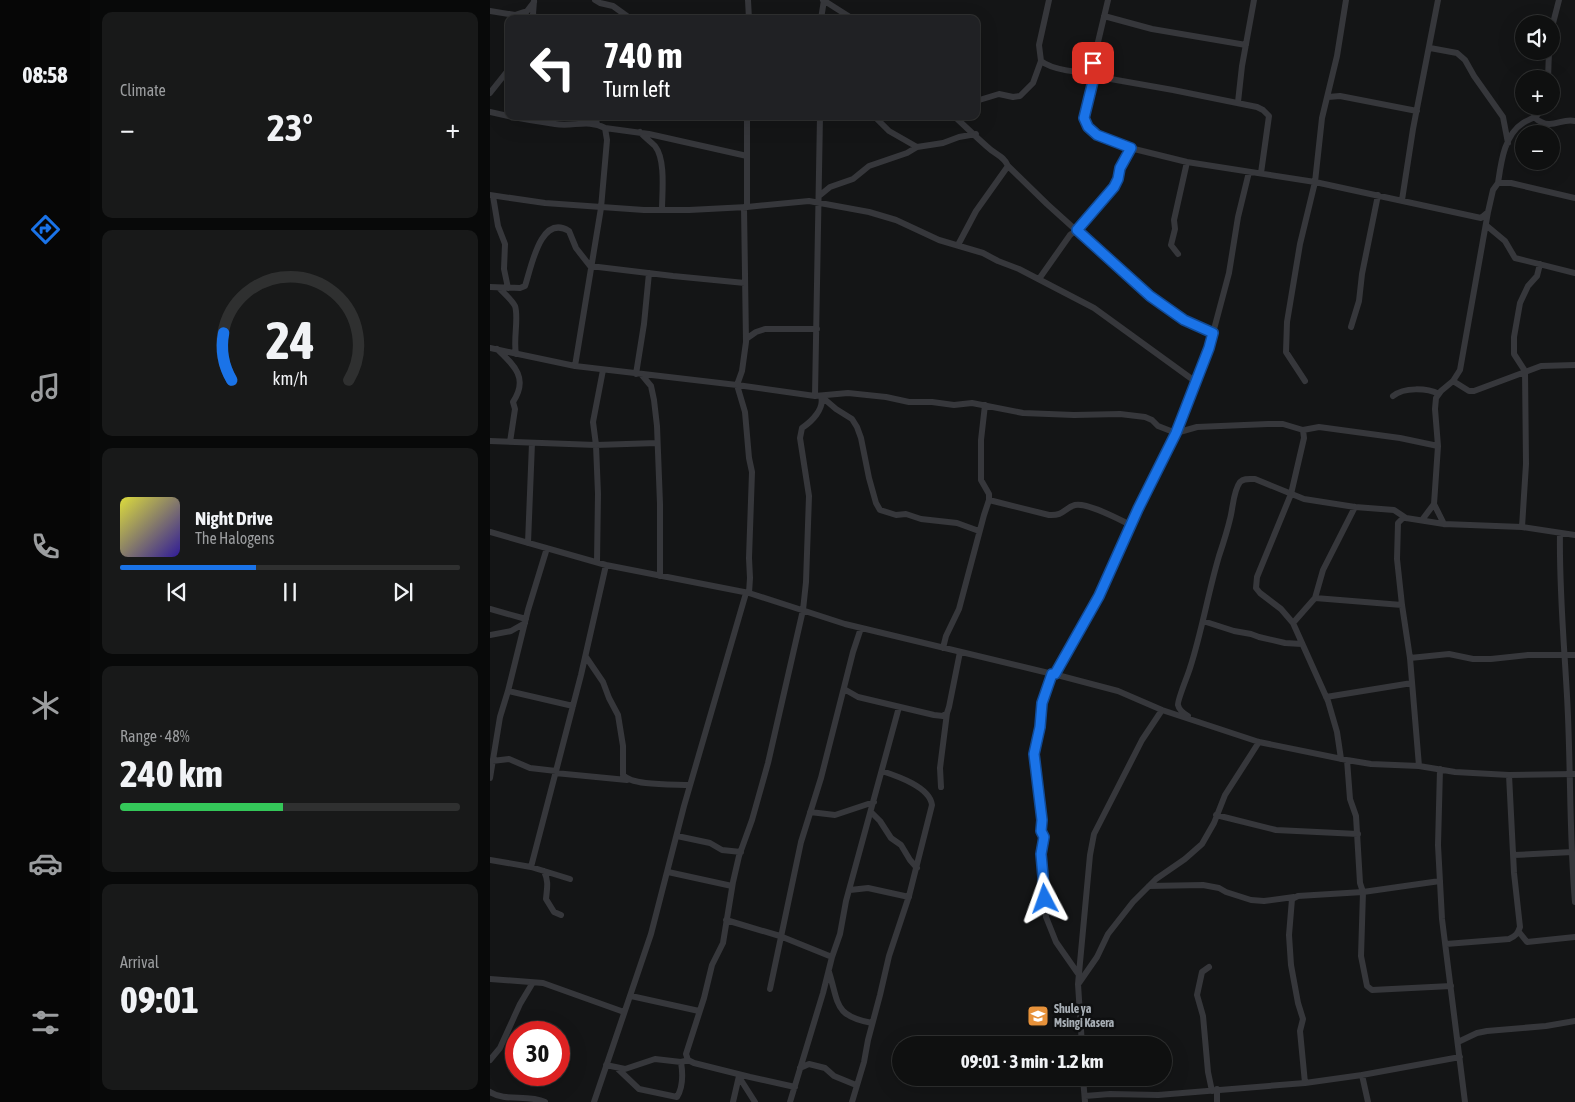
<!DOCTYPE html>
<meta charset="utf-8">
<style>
body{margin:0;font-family:"Asap Condensed",sans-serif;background:#181919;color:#f1f3f6;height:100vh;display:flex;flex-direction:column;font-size:19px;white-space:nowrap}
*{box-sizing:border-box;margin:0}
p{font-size:16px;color:#9b9d9f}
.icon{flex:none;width:28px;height:28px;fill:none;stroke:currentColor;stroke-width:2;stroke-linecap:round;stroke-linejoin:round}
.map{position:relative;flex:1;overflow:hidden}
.details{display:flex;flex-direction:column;gap:12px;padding:12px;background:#080909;width:400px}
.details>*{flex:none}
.guide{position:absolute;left:15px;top:15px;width:475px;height:105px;border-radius:10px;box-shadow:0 5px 20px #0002,0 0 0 1px #2f3030;background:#202124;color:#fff;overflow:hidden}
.buttons{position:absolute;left:1025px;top:15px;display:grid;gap:10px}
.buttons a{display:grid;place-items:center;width:45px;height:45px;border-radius:50%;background:#0f1010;box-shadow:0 5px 20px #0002,0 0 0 1px #2f3030;font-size:25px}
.speed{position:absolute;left:15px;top:1021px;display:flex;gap:10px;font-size:25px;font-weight:700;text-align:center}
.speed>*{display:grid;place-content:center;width:65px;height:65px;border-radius:50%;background:#0f1010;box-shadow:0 5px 20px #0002,0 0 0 1px #2f3030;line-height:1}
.speed .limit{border:8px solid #d22;background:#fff;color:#111}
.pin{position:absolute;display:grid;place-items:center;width:42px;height:42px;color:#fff;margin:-21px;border-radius:10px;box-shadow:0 2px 8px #0006}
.me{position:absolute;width:55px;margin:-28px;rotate:356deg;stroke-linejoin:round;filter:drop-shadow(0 0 4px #0008)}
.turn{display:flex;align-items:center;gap:18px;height:105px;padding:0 15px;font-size:22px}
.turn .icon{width:65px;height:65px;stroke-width:2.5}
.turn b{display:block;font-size:35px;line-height:42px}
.big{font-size:38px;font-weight:700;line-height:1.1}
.details .tile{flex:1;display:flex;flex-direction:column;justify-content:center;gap:8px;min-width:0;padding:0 18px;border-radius:10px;background:#181919}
.details .dial{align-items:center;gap:0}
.dial svg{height:130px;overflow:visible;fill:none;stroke:#2f3030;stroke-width:7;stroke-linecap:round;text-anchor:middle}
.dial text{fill:#f1f3f6;stroke:none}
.song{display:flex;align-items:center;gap:15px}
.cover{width:60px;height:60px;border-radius:8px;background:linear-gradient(135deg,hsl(60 70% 55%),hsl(250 70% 35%))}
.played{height:5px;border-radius:2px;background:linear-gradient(90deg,#1a73e8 40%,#2f3030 40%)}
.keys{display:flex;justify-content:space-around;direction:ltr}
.heat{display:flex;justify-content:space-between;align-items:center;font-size:28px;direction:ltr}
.charge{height:8px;border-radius:4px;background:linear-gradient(90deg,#34c759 48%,#2f3030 0)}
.trip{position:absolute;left:402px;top:1036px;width:280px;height:50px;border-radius:25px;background:#0f1010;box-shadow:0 5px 20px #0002,0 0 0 1px #2f3030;font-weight:700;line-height:50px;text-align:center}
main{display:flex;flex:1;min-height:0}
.dock{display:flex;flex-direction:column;width:90px;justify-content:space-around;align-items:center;background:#060606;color:#9b9d9f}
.dock .icon{width:35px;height:35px}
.dock .on{color:#1a73e8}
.dock b{font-size:22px;color:#f1f3f6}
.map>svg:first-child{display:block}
</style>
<main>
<nav class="dock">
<b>08:58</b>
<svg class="icon on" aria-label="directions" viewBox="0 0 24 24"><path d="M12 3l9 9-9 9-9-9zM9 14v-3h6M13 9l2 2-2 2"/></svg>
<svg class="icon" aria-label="music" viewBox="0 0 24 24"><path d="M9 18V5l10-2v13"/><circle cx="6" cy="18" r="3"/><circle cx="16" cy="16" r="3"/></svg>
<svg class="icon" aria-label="phone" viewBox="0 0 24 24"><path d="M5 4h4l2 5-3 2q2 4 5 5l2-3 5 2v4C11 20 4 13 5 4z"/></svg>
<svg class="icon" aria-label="climate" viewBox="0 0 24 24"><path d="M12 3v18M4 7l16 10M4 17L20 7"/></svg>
<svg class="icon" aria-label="car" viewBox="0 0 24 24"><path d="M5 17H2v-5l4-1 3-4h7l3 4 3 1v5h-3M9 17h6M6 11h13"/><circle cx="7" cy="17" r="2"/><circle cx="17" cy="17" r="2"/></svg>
<svg class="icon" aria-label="filters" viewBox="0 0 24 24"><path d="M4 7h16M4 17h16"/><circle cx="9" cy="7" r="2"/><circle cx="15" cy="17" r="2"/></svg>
</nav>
<section class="details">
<div class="tile"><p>Climate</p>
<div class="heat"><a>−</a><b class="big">23°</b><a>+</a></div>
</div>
<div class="tile dial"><svg viewBox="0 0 100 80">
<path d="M14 69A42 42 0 1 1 86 69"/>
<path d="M14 69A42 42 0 0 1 9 40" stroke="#1a73e8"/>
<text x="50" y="56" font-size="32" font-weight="700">24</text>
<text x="50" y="72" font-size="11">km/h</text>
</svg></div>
<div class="tile">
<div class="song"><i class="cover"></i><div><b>Night Drive</b><p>The Halogens</p></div></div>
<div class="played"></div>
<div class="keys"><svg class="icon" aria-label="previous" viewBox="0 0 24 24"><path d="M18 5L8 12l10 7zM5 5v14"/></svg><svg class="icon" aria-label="pause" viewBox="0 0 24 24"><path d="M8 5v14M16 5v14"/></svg><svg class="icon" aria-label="next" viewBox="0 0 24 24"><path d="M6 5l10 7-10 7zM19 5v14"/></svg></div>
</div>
<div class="tile"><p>Range · 48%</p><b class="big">240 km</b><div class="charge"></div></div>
<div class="tile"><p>Arrival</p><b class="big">09:01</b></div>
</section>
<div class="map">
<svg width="1085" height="1102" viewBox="0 0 1085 1102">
<rect width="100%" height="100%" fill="#141516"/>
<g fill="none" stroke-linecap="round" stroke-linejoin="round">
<path stroke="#36373b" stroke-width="6" d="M105,0L110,3L123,6L141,19
M258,0L259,19
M333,0L363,19
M559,0L549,45L551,61C562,70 590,73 605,73L594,118L598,127L607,135L632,146L697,162L825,182L991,218L998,212L1003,190L1008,183H1021L1085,198
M618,0L603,63L605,73L615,78L683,90L767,107L773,110L779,116L771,173
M44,1L43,14L46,19
M0,11L25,15L34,12
M614,16L662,29L756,45
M31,19L44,2
M331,19L334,0
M1061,31L1069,0
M940,48L967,53L975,60L984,76L1013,117L1018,143
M1058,79L1059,51
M0,93L19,69
M838,97L850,96L927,111
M486,101L509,94L523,97L530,96L543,83L551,61
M748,102L752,66L764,0
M0,112C21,117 44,121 65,124C83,127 98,119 115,128L117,140L111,208L85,366
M105,116L107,124
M384,116L399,131L427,147
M464,116C476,127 488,139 501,150C508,155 515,158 518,166L486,211L468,245
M1045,118C1062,132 1071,117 1085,121
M115,128L159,134L257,156
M150,132C154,137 160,141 165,146C176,160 172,193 172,210
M518,166L557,204L660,297L694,320L723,333
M1008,183C1011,163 1014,135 1033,123C1043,117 1048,118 1053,106
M0,195L55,203L154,210H199L257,207L319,201L379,212L406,220L449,240L493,253L508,261L529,269L604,308L706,382
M3,196L8,226L15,244L14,269L18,288
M329,196L340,187L363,179L379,166L417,153L427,147L453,143L469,137L486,134
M912,200L923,129L948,0
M254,207L256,342L252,371L247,385L255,412L259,458L262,472L259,558L260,578L259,593
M257,207V116
M997,226L1015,241L1025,258L1085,273
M688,254L681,245L685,229L684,220L697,162
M549,279L580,235C594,225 620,197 627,181C629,177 629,174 630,170C632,162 637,155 641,148
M0,287L30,288L35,286C41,269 50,213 79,231L86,248L100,266L183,276L255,283
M9,288C14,293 22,300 25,306C29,317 23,340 26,354
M861,327L869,301L872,274L888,195
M256,339L266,332L275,329H327
M0,348L85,366L247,385L325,396L358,393L396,397L419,402H442L464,405L482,403L533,413L584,415L630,414L655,417L662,420L668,426L686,433L707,427L778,424H793L813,430L814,438L801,494L767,577L766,588L770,593L791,609L803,623L838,701L847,732L851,759
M7,349C24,365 39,378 23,402L25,409L20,442
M146,374L154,324L159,273
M151,374L161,386L164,400L167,426L170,504V576
M815,381L796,352L797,322L810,244L825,182L832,118L847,56L856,0
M963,381L979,391H984L1051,366L1085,365
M325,396L330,116
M903,396C914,387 937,388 949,394
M332,397L346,409L362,419L367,427L371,438L379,478L386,503L390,510L406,515L416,514L431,519L467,523L489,531
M813,430L829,427L910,438L948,446
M0,441L106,445L167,443
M499,500L559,515C574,516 574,508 585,505C597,502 630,520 641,525
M944,504L954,524
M932,520L944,504L948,446L945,409L946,398L951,391L963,381L970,370L998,212
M1032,527L1036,464L1035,371L1024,354V337L1030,303L1038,286L1047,276L1050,264
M0,532L116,565L259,593L355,624L571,676L628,691L672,710L769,742L857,760L881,764L929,766L965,772L1019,775L1085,774
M1070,533C1069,587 1074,642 1077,696C1081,765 1079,834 1085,902
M38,543L42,443
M107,562L108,494L106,445L103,422L113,370
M825,598L833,570L865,507
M0,609L36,619
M713,621L744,631L761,634L769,637L795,643L812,644
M803,623L825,598L912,605
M0,635L21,631L35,623
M453,648L456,636L469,609L494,515L499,500V494L491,480V440L495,405
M96,657L113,682L119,698L128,715L133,746V775C142,786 184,784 200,785
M920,658L959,654L983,659H1001L1038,655H1085
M562,674L552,703L550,727L544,755L551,820V831L554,837L551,854L556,917L566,942L589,975
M565,675L609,596L648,509L686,433L706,382L719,348L739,273L748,217L759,172
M354,689L368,697L444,715L453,716L457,713L459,707L470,652
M18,691L83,706
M836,697L922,683
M698,716C693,713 689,710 688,705C687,701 698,675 700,668C712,631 718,593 729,556C733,544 737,532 740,519C743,509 743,491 750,482C754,478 759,479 765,479L814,499L865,507L904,510L916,518
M857,760L860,799L866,816L870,883L873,892L871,956L877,986L882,990L961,986
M2,761L19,759L40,768L66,771
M929,766L920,658L912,605L907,559L908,523L913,518H916L954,524L1032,527L1085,535
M950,769L948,845L952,919L975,1102
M65,773L137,780
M0,778L10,717L18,691L38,610L57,548
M451,787L450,768L457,713
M320,812L345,815L384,802
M381,812L390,821L401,838L411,845L420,860L427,868
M726,815L786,830L868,834
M187,836L220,843L232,850L251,852
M1024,855L1082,852
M0,860L41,867L80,879
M41,867L91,675L116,565
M54,871C59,882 57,888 56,899L64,912L71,915
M178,872L242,886
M659,886L713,885L729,888L736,892L761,900L774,901L804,897
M360,890L378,888L419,897
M236,920L290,936L342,957
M1029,932L1037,942L1085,937
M956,944L1019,939C1026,936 1028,933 1030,927L1024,873L1019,775
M719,967L712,972L707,995L713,1016L718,1072L722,1091
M339,972C349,1004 344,1016 382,1023
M0,979L53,983L134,1012
M589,983L607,957L618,934L643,902L666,879L695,859L712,844L724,823L735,795L769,742
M280,989L311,842L331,778L363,652L371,628
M141,996L209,1011
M968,1042L987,1033L997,1031L1056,1026L1085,1021
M592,1045L588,984L600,855L604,834L652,740L672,710
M0,1060L10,1048L30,1004L42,984
M116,1065L135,1069L165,1059L191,1062L195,1061
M310,1068L319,1064L335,1068L344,1076L366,1085
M128,1069L149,1089L187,1097C193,1087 193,1074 191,1062
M872,1075L878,1102
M249,1077L265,1102
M593,1078L595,1102
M815,1083L810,1031L813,1019L808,1003L801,965L799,935L802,899L808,896L873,892L950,881
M305,1087L260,1077L204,1063L198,1060L196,1054L214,998L222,965L233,943L243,882L249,856L262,820L278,763L313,610L316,582L319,496L310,438L312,428C321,422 335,409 331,396
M727,1089V1102
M0,1092C15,1102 38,1094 55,1102
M595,1096L620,1094L668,1095L815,1083L872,1075L970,1057
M104,1102L161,934L194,806L256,593
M243,1102L249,1076
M300,1102L333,993L342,957L350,934L356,901L409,707
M362,1102L374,1062L378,1040L390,995L399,956L419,896L442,805C440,787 407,776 392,771"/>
</g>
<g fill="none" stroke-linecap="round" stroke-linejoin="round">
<g stroke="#114b97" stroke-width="12">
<path id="route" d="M555,899L551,854L554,837L551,831L552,820L544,754L550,727L552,703L562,674H565L609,596L648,509L686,433L719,348L723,333L694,320L660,296L587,230L624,187L628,179L630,168L641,148L607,135L598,127L594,118L605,73L603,63"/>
</g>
<use href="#route" stroke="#1a73e8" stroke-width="9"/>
</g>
<defs>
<g id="school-square" transform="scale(1.125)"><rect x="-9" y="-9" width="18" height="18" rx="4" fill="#e7923b" stroke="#0f1011"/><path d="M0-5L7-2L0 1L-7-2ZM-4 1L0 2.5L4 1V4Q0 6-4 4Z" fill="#fff"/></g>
</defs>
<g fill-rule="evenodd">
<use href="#school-square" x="548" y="1016"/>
</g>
<g text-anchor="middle" stroke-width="5" stroke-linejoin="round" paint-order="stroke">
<g font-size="12" font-weight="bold" fill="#a7aeb5" stroke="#0f1011" text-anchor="start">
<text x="564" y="1013">Shule ya<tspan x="564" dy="14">Msingi Kasera</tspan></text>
</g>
</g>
</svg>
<div class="buttons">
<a><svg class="icon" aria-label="sound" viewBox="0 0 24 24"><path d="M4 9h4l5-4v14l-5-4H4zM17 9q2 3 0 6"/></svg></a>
<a>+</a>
<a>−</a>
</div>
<div class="speed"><div class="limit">30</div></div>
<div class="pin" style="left:603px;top:63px;background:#d93025"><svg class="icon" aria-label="arrive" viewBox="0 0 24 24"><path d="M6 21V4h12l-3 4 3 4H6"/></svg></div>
<svg class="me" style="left:555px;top:899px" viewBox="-20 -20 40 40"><path d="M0-17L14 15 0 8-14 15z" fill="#1a73e8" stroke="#fff" stroke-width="4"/></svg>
<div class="trip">09:01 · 3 min · 1.2 km</div>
<div class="guide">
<div class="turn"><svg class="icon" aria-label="left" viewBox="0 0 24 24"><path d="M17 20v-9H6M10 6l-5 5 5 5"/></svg><div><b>740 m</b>Turn left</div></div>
</div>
</div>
</main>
